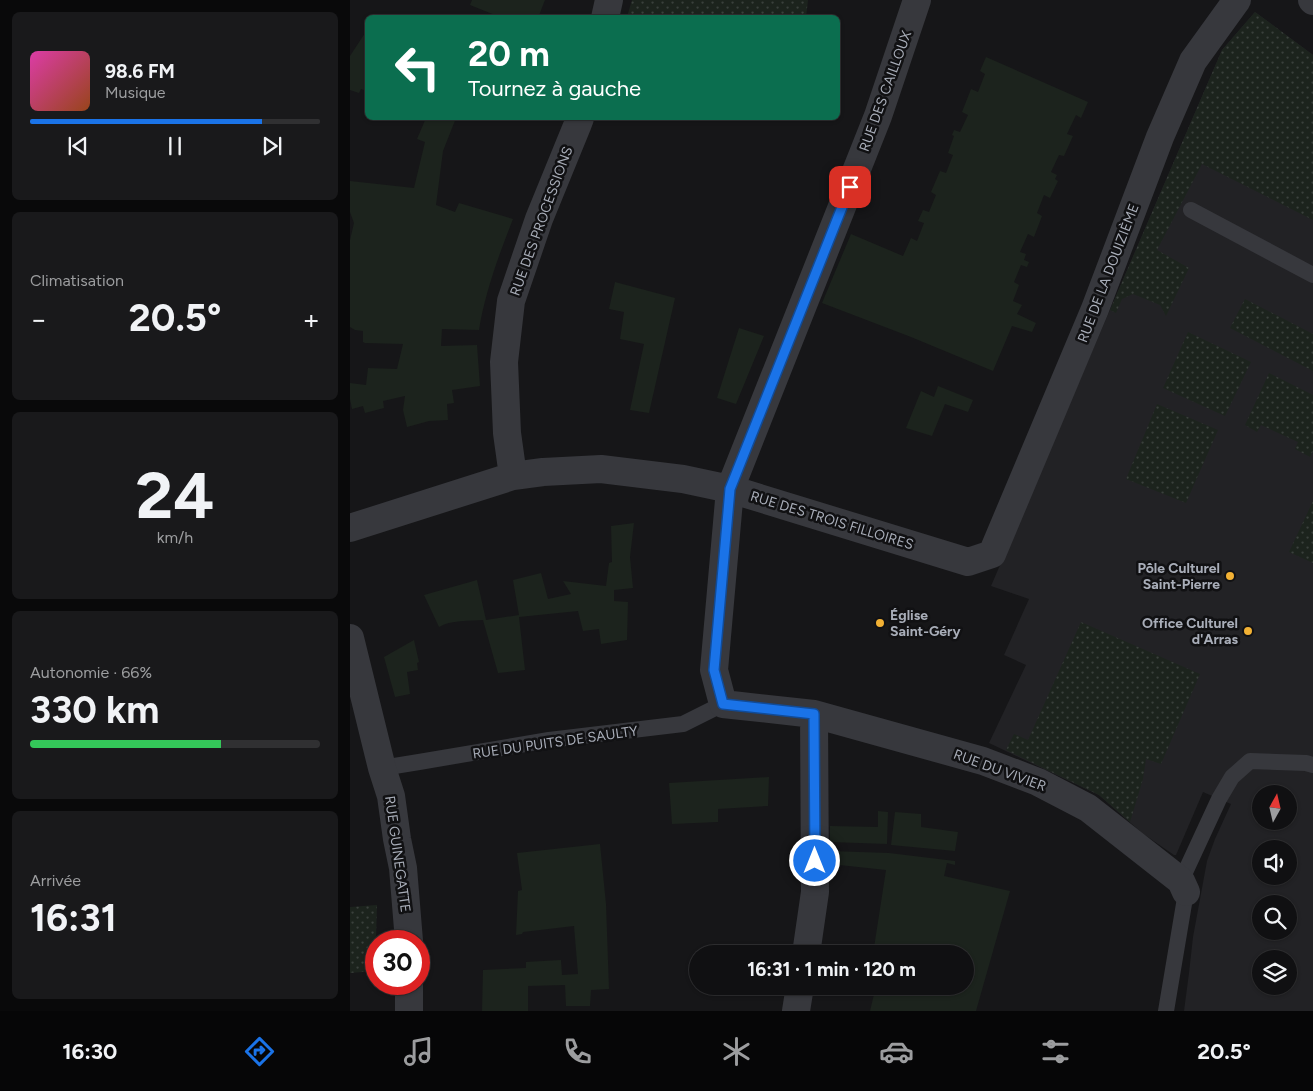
<!DOCTYPE html>
<html lang="fr">
<meta charset="utf-8">
<style>
body{margin:0;font-family:Figtree,sans-serif;background:#19191b;color:#f1f3f6;height:100vh;display:flex;flex-direction:column;font-size:19px;white-space:nowrap}
*{box-sizing:border-box;margin:0}
p{font-size:16px;color:#9c9d9f}
.icon{flex:none;width:28px;height:28px;fill:none;stroke:currentColor;stroke-width:2;stroke-linecap:round;stroke-linejoin:round}
.map{position:relative;flex:1;overflow:hidden}
.details{display:flex;flex-direction:column;gap:12px;padding:12px;background:#09090a;width:350px}
.details>*{flex:none}
.top-card{position:absolute;left:15px;top:15px;width:475px;height:105px;border-radius:8px;box-shadow:0 1px 4px #0004,0 0 0 1px #303032;background:#0b6e4f;color:#fff;overflow:hidden}
.needle{width:32px;rotate:8deg}
.tools{position:absolute;left:902px;top:785px;display:grid;gap:10px}
.tools a{display:grid;place-items:center;width:45px;height:45px;border-radius:50%;background:#101012;box-shadow:0 1px 4px #0004,0 0 0 1px #303032;font-size:25px}
.speed{position:absolute;left:15px;top:930px;display:flex;gap:10px;font-size:25px;font-weight:700;text-align:center}
.speed>*{display:grid;place-content:center;width:65px;height:65px;border-radius:50%;background:#101012;box-shadow:0 1px 4px #0004,0 0 0 1px #303032;line-height:1}
.speed .limit{border:8px solid #d22;background:#fff;color:#111}
.pin{position:absolute;display:grid;place-items:center;width:42px;height:42px;color:#fff;margin:-21px;border-radius:10px;box-shadow:0 2px 8px #0006}
.me{position:absolute;width:55px;margin:-28px;rotate:0deg;stroke-linejoin:round;filter:drop-shadow(0 0 4px #0008)}
.turn{display:flex;align-items:center;gap:18px;height:105px;padding:0 20px;font-size:22px}
.turn .icon{width:65px;height:65px;stroke-width:2.5}
.turn b{display:block;font-size:35px;line-height:42px}
.big{font-size:38px;font-weight:700;line-height:1.1}
.details .tile{flex:1;display:flex;flex-direction:column;justify-content:center;gap:8px;min-width:0;padding:0 18px;border-radius:8px;background:#19191b}
.details .dial{align-items:center;gap:0}
.dial b{font-size:65px;line-height:1}
.song{display:flex;align-items:center;gap:15px}
.cover{width:60px;height:60px;border-radius:8px;background:linear-gradient(135deg,hsl(320 70% 55%),hsl(20 70% 35%))}
.played{height:5px;border-radius:2px;background:linear-gradient(90deg,#1a73e8 80%,#303032 80%)}
.keys{display:flex;justify-content:space-around;direction:ltr}
.heat{display:flex;justify-content:space-between;align-items:center;font-size:28px;direction:ltr}
.charge{height:8px;border-radius:4px;background:linear-gradient(90deg,#34c759 66%,#303032 0)}
.trip{position:absolute;left:339px;top:945px;width:285px;height:50px;border-radius:25px;background:#101012;box-shadow:0 1px 4px #0004,0 0 0 1px #303032;font-weight:700;line-height:50px;text-align:center}
.tab-bar{display:flex;height:80px;justify-content:space-around;align-items:center;background:#060607;color:#9c9d9f}
.tab-bar .icon{width:35px;height:35px}
.tab-bar .selected{color:#1a73e8}
.tab-bar b{font-size:22px;color:#f1f3f6}
main{display:flex;flex:1;min-height:0}
.map>svg:first-child{display:block}
</style>
<main>
<section class="details">
<div class="tile">
<div class="song"><i class="cover"></i><div><b>98.6 FM</b><p>Musique</p></div></div>
<div class="played"></div>
<div class="keys"><svg class="icon" aria-label="previous" viewBox="0 0 24 24"><path d="M18 5L8 12l10 7zM5 5v14"/></svg><svg class="icon" aria-label="pause" viewBox="0 0 24 24"><path d="M8 5v14M16 5v14"/></svg><svg class="icon" aria-label="next" viewBox="0 0 24 24"><path d="M6 5l10 7-10 7zM19 5v14"/></svg></div>
</div>
<div class="tile"><p>Climatisation</p>
<div class="heat"><a>−</a><b class="big">20.5°</b><a>+</a></div>
</div>
<div class="tile dial"><b>24</b><p>km/h</p></div>
<div class="tile"><p>Autonomie · 66%</p><b class="big">330 km</b><div class="charge"></div></div>
<div class="tile"><p>Arrivée</p><b class="big">16:31</b></div>
</section>
<div class="map">
<svg width="963" height="1011" viewBox="0 0 963 1011">
<defs>
<pattern id="grass-dots" width="8" height="8" patternUnits="userSpaceOnUse" patternTransform="scale(1.25)"><rect width="8" height="8" fill="#1c231d"/><path d="M2 2h.1M6 6h.1" fill="none" stroke="#3a403c" stroke-width="1.8" stroke-linecap="round"/></pattern>
</defs>
<rect width="100%" height="100%" fill="#161618"/>
<path fill="#222225" fill-rule="evenodd" d="M905,12L963,55V1011H834L839,973L843,937L857,861L865,839L881,804L853,792L826,855H824L792,833L749,795L639,743L676,665L654,655L679,599L641,586L872,50ZM911,794H939V821H911ZM911,849H939V876H911ZM911,904H939V931H911ZM911,959H939V986H911Z"/>
<path fill="url(#grass-dots)" d="M282,0H458L456,17H277Z
M905,12L963,55V220L852,164L807,250L839,268L816,316L810,305L783,294L772,299L766,313L760,310L872,50Z
M895,299L963,334V371L880,328Z
M838,332L901,362L875,416L813,388Z
M919,373L963,395V451L960,457L945,449L948,442L911,425L907,432L895,425Z
M807,404L868,430L836,503L776,479Z
M963,501V563L939,552Z
M731,622L850,674L811,764L796,759L793,779L780,822L749,795L656,750L664,734L678,740Z
M27,905L25,971L0,973V907Z"/>
<path fill="#1c231d" d="M122,0H195L188,18L144,17L145,15L120,5Z
M17,30V91L11,89L9,93L0,90V56Z
M636,57L738,102L731,118L726,115L717,134L723,136L714,156L709,155L701,172L707,175L705,179L708,181L700,198L694,195L687,213L692,216L684,237L678,234L670,252L676,254L674,260L679,262L677,267L671,265L664,282L669,285L663,301L672,305L667,314L686,323L682,332L662,326L643,371L561,337L472,303L501,234L553,256L561,238L567,241L574,223L568,221L573,210L579,212L586,195L581,192L590,171L596,173L603,155L598,153L604,136L602,135L604,130L610,132L618,115L612,112L621,89L628,92L635,74L630,71Z
M76,118H106L93,151L86,205L105,212L109,203L163,219C149,255 135,292 129,330L92,329L91,346L127,345L130,386L102,390L104,403L97,404L98,420L79,421L57,427L53,410L55,396L33,401L34,408L15,413L13,406L2,409L0,399V383L16,385L18,368L47,369L53,344L15,343L13,342V331L5,330L0,327V240L4,223L0,212V181L64,188L75,142L67,139Z
M265,282L325,298L299,413L280,410L294,344L270,339L274,312L259,309Z
M389,328L414,336L386,404L367,398Z
M588,386L623,400L618,412L595,404L582,436L556,428L571,391L584,397Z
M284,523L280,557L283,588L264,590V601L278,602L277,640L251,644L249,629L233,631L228,611L169,617L175,670L148,673L133,620C120,621 100,620 89,627L74,595L127,580L136,620L169,615L163,580L191,573L198,599L221,594L213,581L256,586L259,563L262,562L261,526Z
M64,640L69,662L67,663L68,670L57,672L60,694L45,697L34,657Z
M419,777L418,806L368,809V822L322,824L319,783Z
M528,811L538,812L537,844L480,842V826L528,827Z
M545,812L571,814V827L608,832L605,851L541,845Z
M250,844L256,904L259,989L241,990L240,1006H216L215,985L178,986V1011H132L133,970L176,968V962L211,960L212,975L228,974L224,926L173,932L172,934L166,935L168,891L172,890L167,853Z
M480,851L539,853L605,861V865L597,863L594,876L660,891L626,1011H520L525,990L518,989V986H615V954H523L536,870L480,864Z"/>
<g fill="none" stroke-linecap="round" stroke-linejoin="round">
<path stroke="#37383d" stroke-width="16" d="M841,210L963,275
M32,768L69,762L199,740L333,724L373,704
M831,881L869,799L882,777L900,761L956,763L963,765
M816,1011L836,892"/>
<path stroke="#37383d" stroke-width="28" d="M567,0L528,116L380,489L364,670L373,704L464,714L633,761L688,782L738,808L831,881L836,892
M962,0L963,1
M255,18L259,0
M163,476L157,433L154,362L161,301L189,219L227,126L230,118
M0,528L163,476L193,472L251,469L333,479L380,489L618,562L642,554L745,309L810,137L843,61L887,0
M0,638L32,768L41,796L47,839L53,868L59,941
M456,954L465,892L464,714
M59,1011V984
M446,1011L450,986"/>
</g>
<g fill="none" stroke-linecap="round" stroke-linejoin="round">
<g stroke="#114b97" stroke-width="12">
<path id="route" d="M465,861L464,714L373,704L364,670L380,489L500,187"/>
</g>
<use href="#route" stroke="#1a73e8" stroke-width="9"/>
</g>
<g fill="#f2b134" stroke="#111113" stroke-width="2">
<circle cx="880" cy="576" r="5"/>
<circle cx="530" cy="623" r="5"/>
<circle cx="898" cy="631" r="5"/>
</g>
<g text-anchor="middle" stroke-width="5" stroke-linejoin="round" paint-order="stroke">
<g font-size="14" fill="#a8adb8" stroke="#111113">
<text transform="translate(535 91) rotate(-70)" y="5">RUE DES CAILLOUX</text>
<text transform="translate(191 221) rotate(-70)" y="5">RUE DES PROCESSIONS</text>
<text transform="translate(758 273) rotate(-69)" y="5">RUE DE LA DOUIZIÈME</text>
<text transform="translate(482 520) rotate(17)" y="5">RUE DES TROIS FILLOIRES</text>
<text transform="translate(205 742) rotate(-8)" y="5">RUE DU PUITS DE SAULTY</text>
<text transform="translate(650 770) rotate(20)" y="5">RUE DU VIVIER</text>
<text transform="translate(48 854) rotate(82)" y="5">RUE GUINEGATTE</text>
</g>
<g font-size="14" font-weight="bold" fill="#a8adb8" stroke="#111113" text-anchor="end">
<text x="870" y="573">Pôle Culturel<tspan x="870" dy="16">Saint-Pierre</tspan></text>
<text x="540" y="620" text-anchor="start">Église<tspan x="540" dy="16">Saint-Géry</tspan></text>
<text x="888" y="628">Office Culturel<tspan x="888" dy="16">d'Arras</tspan></text>
</g>
</g>
</svg>
<div class="tools">
<a><svg class="needle" viewBox="-14 -14 28 28"><path d="M0-13l5 13h-10z" fill="#e53935"/><path d="M0 13l5-13h-10z" fill="#9c9d9f"/></svg></a>
<a><svg class="icon" aria-label="sound" viewBox="0 0 24 24"><path d="M4 9h4l5-4v14l-5-4H4zM17 9q2 3 0 6"/></svg></a>
<a><svg class="icon" aria-label="search" viewBox="0 0 24 24"><circle cx="10" cy="10" r="6"/><path d="M15 15l6 6"/></svg></a>
<a><svg class="icon" aria-label="layers" viewBox="0 0 24 24"><path d="M12 4l9 5-9 5-9-5zM3 14l9 5 9-5"/></svg></a>
</div>
<div class="speed"><div class="limit">30</div></div>
<div class="pin" style="left:500px;top:187px;background:#d93025"><svg class="icon" aria-label="arrive" viewBox="0 0 24 24"><path d="M6 21V4h12l-3 4 3 4H6"/></svg></div>
<svg class="me" style="left:465px;top:861px" viewBox="-20 -20 40 40"><circle r="17" fill="#1a73e8" stroke="#fff" stroke-width="3"/><path d="M0-11L8 9 0 5-8 9z" fill="#fff"/></svg>
<div class="trip">16:31 · 1 min · 120 m</div>
<div class="top-card">
<div class="turn"><svg class="icon" aria-label="left" viewBox="0 0 24 24"><path d="M17 20v-9H6M10 6l-5 5 5 5"/></svg><div><b>20 m</b>Tournez à gauche</div></div>
</div>
</div>
</main>
<nav class="tab-bar">
<b>16:30</b>
<svg class="icon selected" aria-label="directions" viewBox="0 0 24 24"><path d="M12 3l9 9-9 9-9-9zM9 14v-3h6M13 9l2 2-2 2"/></svg>
<svg class="icon" aria-label="music" viewBox="0 0 24 24"><path d="M9 18V5l10-2v13"/><circle cx="6" cy="18" r="3"/><circle cx="16" cy="16" r="3"/></svg>
<svg class="icon" aria-label="phone" viewBox="0 0 24 24"><path d="M5 4h4l2 5-3 2q2 4 5 5l2-3 5 2v4C11 20 4 13 5 4z"/></svg>
<svg class="icon" aria-label="climate" viewBox="0 0 24 24"><path d="M12 3v18M4 7l16 10M4 17L20 7"/></svg>
<svg class="icon" aria-label="car" viewBox="0 0 24 24"><path d="M5 17H2v-5l4-1 3-4h7l3 4 3 1v5h-3M9 17h6M6 11h13"/><circle cx="7" cy="17" r="2"/><circle cx="17" cy="17" r="2"/></svg>
<svg class="icon" aria-label="filters" viewBox="0 0 24 24"><path d="M4 7h16M4 17h16"/><circle cx="9" cy="7" r="2"/><circle cx="15" cy="17" r="2"/></svg>
<b>20.5°</b>
</nav>
